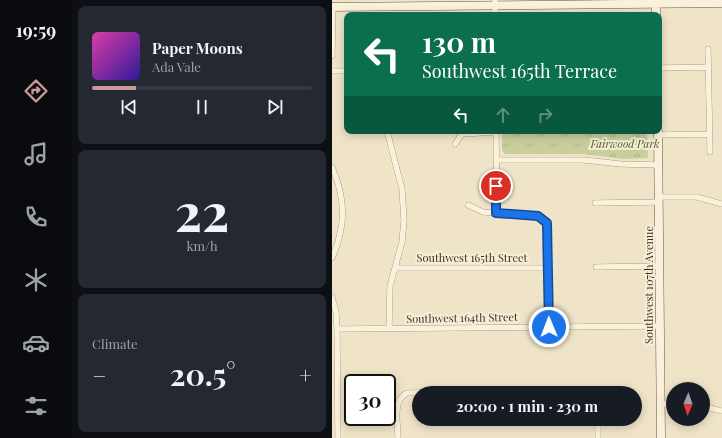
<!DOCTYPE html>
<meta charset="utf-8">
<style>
body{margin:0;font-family:"Playfair Display",serif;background:#242831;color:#f1f3f6;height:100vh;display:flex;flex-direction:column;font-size:15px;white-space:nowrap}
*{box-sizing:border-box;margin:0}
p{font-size:13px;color:#9ea1a6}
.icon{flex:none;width:22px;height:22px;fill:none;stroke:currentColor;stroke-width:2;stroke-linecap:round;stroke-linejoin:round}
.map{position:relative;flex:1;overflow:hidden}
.drawer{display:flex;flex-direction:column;gap:6px;padding:6px;background:#0d0f14;width:260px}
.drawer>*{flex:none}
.banner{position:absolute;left:12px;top:12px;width:318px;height:122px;border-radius:8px;box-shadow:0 2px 10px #0003;background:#0b6e4f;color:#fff;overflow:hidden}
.needle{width:26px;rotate:182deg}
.buttons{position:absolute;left:334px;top:382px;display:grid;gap:8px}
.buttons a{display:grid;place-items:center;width:44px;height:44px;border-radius:50%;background:#171b24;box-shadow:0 2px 10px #0003;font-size:20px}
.speed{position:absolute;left:12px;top:374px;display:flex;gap:8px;font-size:20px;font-weight:700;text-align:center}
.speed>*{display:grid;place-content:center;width:52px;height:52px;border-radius:50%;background:#171b24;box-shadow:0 2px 10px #0003;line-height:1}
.speed .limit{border:2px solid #111;border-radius:6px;background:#fff;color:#111}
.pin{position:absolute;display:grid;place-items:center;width:34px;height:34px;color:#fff;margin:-17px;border:2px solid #fff;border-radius:50%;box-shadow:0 1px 4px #0007}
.me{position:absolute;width:44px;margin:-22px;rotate:359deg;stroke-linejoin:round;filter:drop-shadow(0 0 3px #0008)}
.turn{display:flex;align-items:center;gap:14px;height:84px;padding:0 12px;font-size:18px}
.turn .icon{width:52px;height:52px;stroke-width:2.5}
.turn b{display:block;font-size:28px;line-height:34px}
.lanes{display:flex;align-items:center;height:38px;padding:0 12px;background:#0003;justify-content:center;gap:20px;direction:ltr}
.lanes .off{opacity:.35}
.big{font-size:30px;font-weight:700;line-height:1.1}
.drawer .tile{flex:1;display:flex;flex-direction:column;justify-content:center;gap:6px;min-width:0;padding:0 14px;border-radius:8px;background:#242831}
.drawer .dial{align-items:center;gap:0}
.dial b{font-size:52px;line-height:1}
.song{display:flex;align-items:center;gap:12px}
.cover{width:48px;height:48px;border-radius:6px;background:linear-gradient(135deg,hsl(320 70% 55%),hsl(250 70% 35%))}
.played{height:4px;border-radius:2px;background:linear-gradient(90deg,#cc999b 20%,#363941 20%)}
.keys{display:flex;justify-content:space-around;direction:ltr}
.heat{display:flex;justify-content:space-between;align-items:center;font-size:22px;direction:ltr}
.trip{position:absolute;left:80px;top:386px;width:230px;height:40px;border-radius:20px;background:#171b24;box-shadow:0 2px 10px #0003;font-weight:700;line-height:40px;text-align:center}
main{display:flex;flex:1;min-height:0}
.tabs{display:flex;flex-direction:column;width:72px;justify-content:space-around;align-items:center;background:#090b0e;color:#9ea1a6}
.tabs .icon{width:28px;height:28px}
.tabs .current{color:#cc999b}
.tabs b{font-size:18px;color:#f1f3f6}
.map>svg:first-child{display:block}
</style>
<main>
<nav class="tabs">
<b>19:59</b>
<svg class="icon current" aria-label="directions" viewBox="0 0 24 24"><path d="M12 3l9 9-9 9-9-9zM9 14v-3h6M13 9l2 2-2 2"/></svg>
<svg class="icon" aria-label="music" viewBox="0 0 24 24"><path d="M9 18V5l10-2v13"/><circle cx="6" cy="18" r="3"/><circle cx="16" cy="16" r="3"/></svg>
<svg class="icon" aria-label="phone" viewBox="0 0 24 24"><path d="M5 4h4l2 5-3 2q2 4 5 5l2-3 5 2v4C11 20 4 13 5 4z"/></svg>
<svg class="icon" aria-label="climate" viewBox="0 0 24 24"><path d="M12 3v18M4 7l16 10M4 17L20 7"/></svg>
<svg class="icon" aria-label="car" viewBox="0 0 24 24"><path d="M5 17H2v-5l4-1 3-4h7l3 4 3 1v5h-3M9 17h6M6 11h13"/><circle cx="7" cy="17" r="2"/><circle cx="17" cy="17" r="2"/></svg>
<svg class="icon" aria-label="filters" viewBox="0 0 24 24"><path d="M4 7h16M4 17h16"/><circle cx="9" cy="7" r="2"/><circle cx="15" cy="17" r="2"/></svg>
</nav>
<section class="drawer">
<div class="tile">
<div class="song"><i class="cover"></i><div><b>Paper Moons</b><p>Ada Vale</p></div></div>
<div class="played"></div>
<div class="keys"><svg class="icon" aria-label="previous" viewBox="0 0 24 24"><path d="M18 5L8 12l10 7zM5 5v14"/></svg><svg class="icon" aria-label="pause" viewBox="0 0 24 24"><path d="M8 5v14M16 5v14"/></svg><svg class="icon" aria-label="next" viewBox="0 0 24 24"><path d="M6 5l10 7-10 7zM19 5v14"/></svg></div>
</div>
<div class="tile dial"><b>22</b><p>km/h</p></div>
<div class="tile"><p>Climate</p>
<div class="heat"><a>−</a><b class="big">20.5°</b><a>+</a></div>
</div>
</section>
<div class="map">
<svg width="390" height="438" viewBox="0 0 390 438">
<defs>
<pattern id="grass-tufts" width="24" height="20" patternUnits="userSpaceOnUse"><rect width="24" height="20" fill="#c9cf9b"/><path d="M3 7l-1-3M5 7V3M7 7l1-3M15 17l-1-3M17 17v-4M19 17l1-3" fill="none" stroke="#aeb285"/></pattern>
</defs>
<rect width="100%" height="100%" fill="#f0e4c8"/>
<path fill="url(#grass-tufts)" d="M170,131H315L316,158L291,159L252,154H173L170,150Z"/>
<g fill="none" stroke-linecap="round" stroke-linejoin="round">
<g stroke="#8d765c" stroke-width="6">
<path id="street" d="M163,0V15
M376,49L378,152
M0,56L1,7
M327,68L377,67
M0,71H15
M55,131L70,189L72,220L70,242L58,286L57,329
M164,131L165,213
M326,135L377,134
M123,144L130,134L164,132
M164,160H252L289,164L327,165
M0,167C14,199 14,226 0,258
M327,197H365L390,204
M263,203L327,202
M136,205L151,212L206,216L215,223L217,327
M264,267L328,266
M63,268H216
M0,297L4,312L5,329L6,438
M5,329L328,326
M329,404H341
M371,406L390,411
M266,419V438
M66,438C66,424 60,400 75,393L248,391L261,393"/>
</g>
<g stroke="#6f573f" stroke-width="9">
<path id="secondary" d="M324,0V15
M0,7L390,3
M326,131L329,438"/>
</g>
<use href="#street" stroke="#faf1dc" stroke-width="5.5"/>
<use href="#secondary" stroke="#faf1dc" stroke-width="8"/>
</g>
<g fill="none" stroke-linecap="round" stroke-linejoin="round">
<g stroke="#114b97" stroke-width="10">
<path id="route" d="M164,186V213L206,216L215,223L217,327"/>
</g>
<use href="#route" stroke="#1a73e8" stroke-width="7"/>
</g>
<g text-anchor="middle" stroke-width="4" stroke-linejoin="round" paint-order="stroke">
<g font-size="11" font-style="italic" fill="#4d5a26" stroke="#f7eed8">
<text x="293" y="148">Fairwood Park</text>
</g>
<g font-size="11" fill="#3d2e20" stroke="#f7eed8">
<text x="140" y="262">Southwest 165th Street</text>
<text transform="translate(317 285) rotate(-90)" y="4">Southwest 107th Avenue</text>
<text transform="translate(130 318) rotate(-1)" y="4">Southwest 164th Street</text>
</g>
</g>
</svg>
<div class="buttons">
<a><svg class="needle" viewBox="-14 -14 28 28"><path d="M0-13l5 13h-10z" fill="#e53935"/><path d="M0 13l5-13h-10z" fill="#9ea1a6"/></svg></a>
</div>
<div class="speed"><div class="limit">30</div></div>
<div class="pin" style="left:164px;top:186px;background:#d93025"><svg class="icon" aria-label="arrive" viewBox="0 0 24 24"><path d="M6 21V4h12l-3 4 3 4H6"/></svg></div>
<svg class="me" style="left:217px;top:327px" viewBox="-20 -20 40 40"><circle r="17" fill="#1a73e8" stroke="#fff" stroke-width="3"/><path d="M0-11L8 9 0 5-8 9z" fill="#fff"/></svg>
<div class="trip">20:00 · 1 min · 230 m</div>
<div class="banner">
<div class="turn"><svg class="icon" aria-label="left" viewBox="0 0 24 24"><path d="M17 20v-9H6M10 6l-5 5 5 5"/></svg><div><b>130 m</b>Southwest 165th Terrace</div></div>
<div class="lanes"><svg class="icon" aria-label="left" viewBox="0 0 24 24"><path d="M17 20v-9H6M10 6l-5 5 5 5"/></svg><svg class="icon off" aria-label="ahead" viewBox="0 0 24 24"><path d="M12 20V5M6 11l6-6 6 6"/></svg><svg class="icon off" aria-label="right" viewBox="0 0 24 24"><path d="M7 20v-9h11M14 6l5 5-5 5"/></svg></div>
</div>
</div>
</main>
